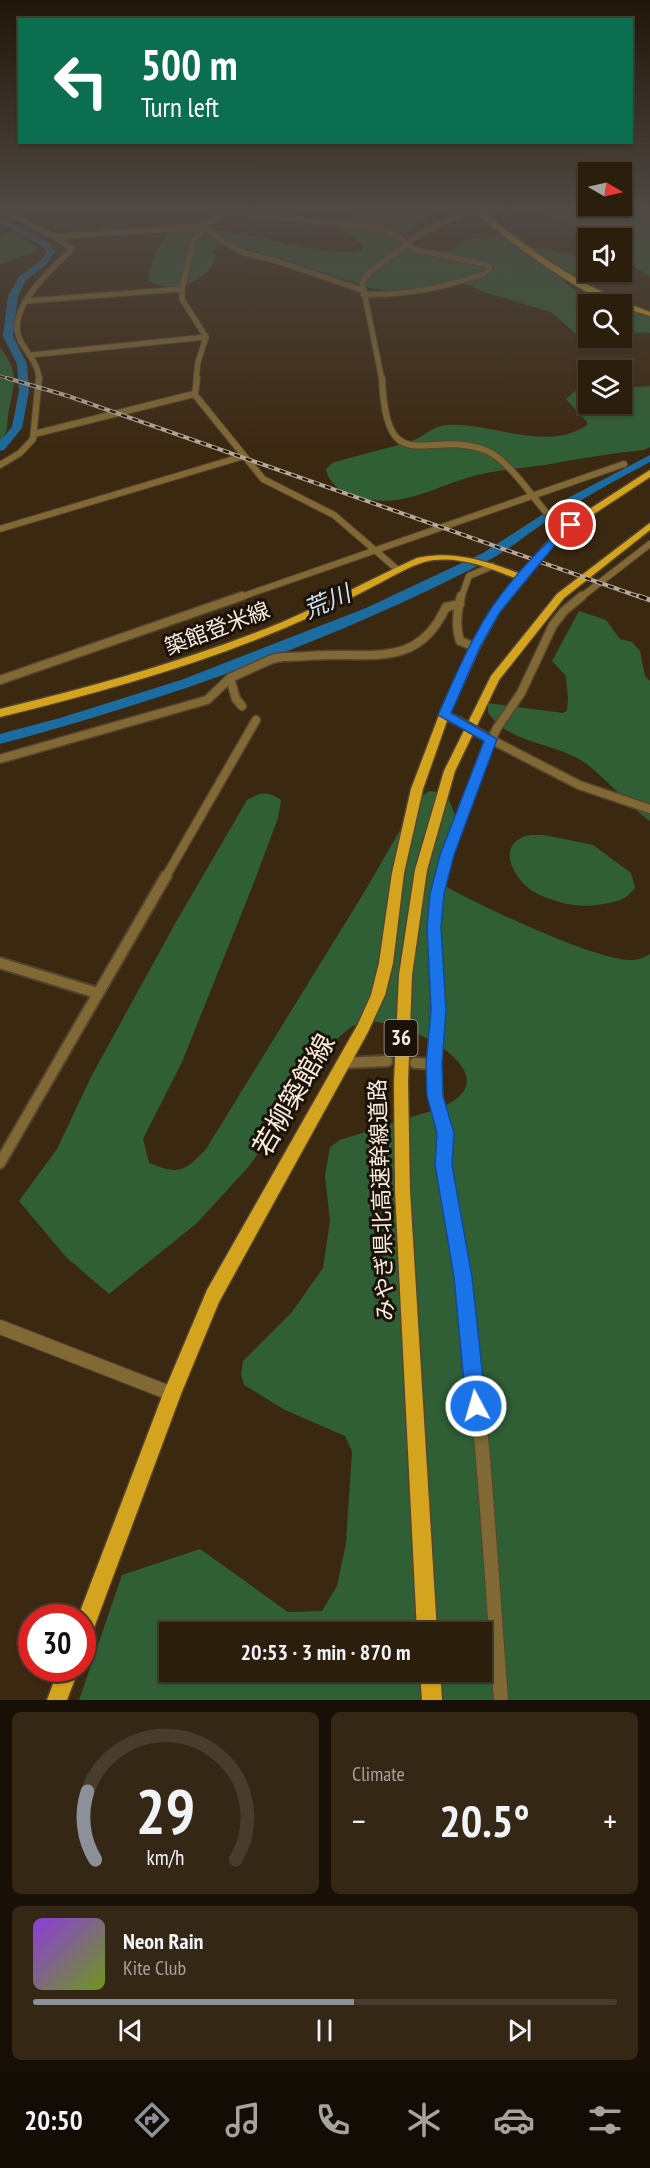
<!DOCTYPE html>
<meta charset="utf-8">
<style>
body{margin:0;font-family:"PT Sans Narrow","Noto Sans JP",sans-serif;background:#342716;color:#f1f3f6;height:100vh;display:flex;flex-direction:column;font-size:22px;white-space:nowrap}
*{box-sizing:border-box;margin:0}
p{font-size:20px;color:#a6a29d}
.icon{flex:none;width:33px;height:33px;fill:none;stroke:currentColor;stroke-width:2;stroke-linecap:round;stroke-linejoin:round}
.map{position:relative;height:1700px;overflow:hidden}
.side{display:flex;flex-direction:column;gap:12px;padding:12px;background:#181007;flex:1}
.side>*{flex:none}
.hud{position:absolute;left:18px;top:18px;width:615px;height:126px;border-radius:0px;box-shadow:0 2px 4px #0004,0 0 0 2px #483c2e;background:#0b6e4f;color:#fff;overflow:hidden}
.needle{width:39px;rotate:99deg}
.buttons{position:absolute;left:578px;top:162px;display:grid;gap:12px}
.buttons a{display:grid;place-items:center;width:54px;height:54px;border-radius:0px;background:#2c1e0d;box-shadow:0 2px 4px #0004,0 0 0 2px #483c2e;font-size:30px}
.speed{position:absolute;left:18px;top:1604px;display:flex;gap:12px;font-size:30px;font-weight:700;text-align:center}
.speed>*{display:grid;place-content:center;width:78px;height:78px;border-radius:50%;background:#2c1e0d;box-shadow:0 2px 4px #0004,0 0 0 2px #483c2e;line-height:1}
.speed .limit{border:9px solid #d22;background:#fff;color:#111}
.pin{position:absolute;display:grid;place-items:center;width:51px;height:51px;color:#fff;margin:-26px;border:3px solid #fff;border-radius:50%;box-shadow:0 2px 6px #0007}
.me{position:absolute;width:66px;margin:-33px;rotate:354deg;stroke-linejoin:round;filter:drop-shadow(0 0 4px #0008)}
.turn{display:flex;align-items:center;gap:21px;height:126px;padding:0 24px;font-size:27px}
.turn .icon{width:78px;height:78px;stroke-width:2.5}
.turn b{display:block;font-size:42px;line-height:51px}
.big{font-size:45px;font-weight:600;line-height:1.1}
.side .tile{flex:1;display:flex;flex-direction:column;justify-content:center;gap:9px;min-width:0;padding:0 21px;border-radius:9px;background:#342716}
.side .dial{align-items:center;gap:0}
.dial svg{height:156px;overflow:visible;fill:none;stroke:#483c2e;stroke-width:7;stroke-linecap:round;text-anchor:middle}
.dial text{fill:#f1f3f6;stroke:none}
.song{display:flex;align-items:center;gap:18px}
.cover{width:72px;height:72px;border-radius:9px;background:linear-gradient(135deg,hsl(270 70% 55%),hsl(80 70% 35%))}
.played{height:6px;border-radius:3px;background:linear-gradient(90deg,#8c9099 55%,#483c2e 55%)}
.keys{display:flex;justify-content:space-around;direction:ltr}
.heat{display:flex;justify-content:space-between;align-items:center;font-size:33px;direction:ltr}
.side .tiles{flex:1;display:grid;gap:12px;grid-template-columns:1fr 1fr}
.tile:last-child{grid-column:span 2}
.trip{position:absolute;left:159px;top:1622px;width:333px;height:60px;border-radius:0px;background:#2c1e0d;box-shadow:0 2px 4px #0004,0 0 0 2px #483c2e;font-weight:600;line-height:60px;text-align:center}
.menu{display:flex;height:96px;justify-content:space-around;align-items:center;background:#120c05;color:#a6a29d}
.menu .icon{width:42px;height:42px}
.menu .selected{color:#8c9099}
.menu b{font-size:27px;color:#f1f3f6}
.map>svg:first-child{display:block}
</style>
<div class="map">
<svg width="650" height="1700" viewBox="0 0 650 1700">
<rect width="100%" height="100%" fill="#3b2811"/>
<path fill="#305f36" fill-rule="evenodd" d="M394,209H428L429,217L401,236L411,246L436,253L453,250L465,240L472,239L508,235L517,237L533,247L578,256L587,261L588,272H590L564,276L561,279L593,304H588V338H621V307L650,316V333C623,329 614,349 584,341L551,312L484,292L463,283L427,293L374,289L259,252L233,246L215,247L212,253L215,256C216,272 191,284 176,287C167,289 157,284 148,281C150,259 161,239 177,225C197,228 217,230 237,233C263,237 342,260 362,250L361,244L327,219Z
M531,209H650V277L621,258V238H592L546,213Z
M12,231L38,248L34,252L0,264V235Z
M0,348C21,371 13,388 8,415C7,426 8,434 0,442Z
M650,386V447L644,450C611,453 578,459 545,465C522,468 499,470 477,475C431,487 399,513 349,494C338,490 328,481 326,469L332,463C358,455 386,449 412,441C426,436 431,426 448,425C491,422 547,453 587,425V422L566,399L580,387H588V404H621V388Z
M579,611L606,620L620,639L632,642L640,651L645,676L650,681V821C627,805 610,782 588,765C558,742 508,745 488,712V703L563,713L567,711L568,699L566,676L552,661Z
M429,791L446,793L456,818C453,827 451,838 447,846C440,859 436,868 440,883C472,902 599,963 633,960C638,960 645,957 650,954V1700H79L122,1575L200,1549L288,1612L322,1611L337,1586L346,1543L352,1451L345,1436L285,1410L244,1385L241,1374L243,1361L292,1312L323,1268L330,1221L325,1176L330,1147L340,1140C366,1132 392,1123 418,1115C430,1111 446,1107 456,1099C502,1065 389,1010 358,1024C351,1026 345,1032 339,1037L250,1165L197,1223L109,1294L66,1257L19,1201L57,1149L92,1075L176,922L247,800C261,792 267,791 281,800L278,818L253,885L182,1062L143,1139L149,1163C180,1175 184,1172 206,1149L365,891L418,799ZM170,1632H482V1671H170Z
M544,835L593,845L631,873L635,888C626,900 617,902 603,904C580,909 556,903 536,893C518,884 496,851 521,838C527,834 537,835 544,835Z"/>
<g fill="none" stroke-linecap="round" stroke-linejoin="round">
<path fill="#1b6ca0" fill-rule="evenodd" d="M0,218L48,242L55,251L47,264L26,280L18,296L13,336L27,364L29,391L22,428L4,450L0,451V441L12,427L19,391L17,364L3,336L8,296L19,277L41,260L47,251L42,246L0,223Z
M650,455V462C614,481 578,501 544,523C526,535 510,549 491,559C336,640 169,699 0,744V734L60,718L181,680L366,608L483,553L568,498Z"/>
<g stroke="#56442e" stroke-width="7">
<path id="minor-far4" d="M0,209L55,237L72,249C52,269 3,310 21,342C28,354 39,365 39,380
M223,211L386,229L416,250L485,264L490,268L484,274C444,287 406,296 363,294
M205,227L224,242L245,253L277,261L362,290
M55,237L206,226
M26,301L182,289
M31,355L206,337
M196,380L198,362L206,337L182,299V289L193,241L206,226L227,209
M382,380L362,282L369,273L420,234L473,209"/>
</g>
<g stroke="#56442e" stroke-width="8">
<path id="minor-far3" d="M197,378L195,395L263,479L334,515L398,570
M382,378C386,484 427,427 487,451C507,459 531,495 545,511
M34,434L194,394
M0,465L20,453L33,439L39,378
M0,529L244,456
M238,598L624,464
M461,598L469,576L492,566
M580,598L650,544"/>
</g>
<g stroke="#56442e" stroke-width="11">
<path id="minor-far2" d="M461,596C457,611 455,626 460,641L475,647
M230,678L272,659L282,657C299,657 316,655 333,655C385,655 421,661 446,607L460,604
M0,680L242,596
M444,715L460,722
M488,738L579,785L650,809
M0,759L207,700L230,678L236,699L242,706
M165,878L256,720
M441,878L447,855L485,753L497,728L521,693L553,625L564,611L582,596"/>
</g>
<g stroke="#56442e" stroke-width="14">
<path id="minor-far1" d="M442,876L437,894L434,927L439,1010L434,1064L435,1097L446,1133L444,1165L456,1238
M0,963L97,993
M343,1063L387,1061
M415,1063L434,1064
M0,1163L166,876"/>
</g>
<g stroke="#56442e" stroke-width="16">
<path id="minor" d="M456,1236C482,1389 489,1546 501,1700
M0,1327L172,1394"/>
</g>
<g stroke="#56442e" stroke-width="3">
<path id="major" d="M472,209H479C534,253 583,289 650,312V316L622,307L621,304C589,303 497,233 472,209Z
M650,470V477L574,527L553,546L499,612L480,647L449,715L423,789L404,873L393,963L385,995L368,1032L219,1302L181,1394L92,1633L89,1640L82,1643V1617H78L163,1394L207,1290L358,1024L371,995L379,963L392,873L411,789L439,715L470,647L492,609L517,579C488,567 455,554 424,562C407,567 390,578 374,586C346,601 317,614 287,627C195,666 98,693 0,717V709C95,686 189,660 280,623C327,603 371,579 417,558C453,550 487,561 521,574L547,542L568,523Z
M650,523V530L564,598L499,680L455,771L427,870L412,975L408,1082L410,1191L437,1632H417L395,1191L394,1082L399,975L415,870L444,771L491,676L557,594Z
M59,1668H79L67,1700H47Z
M420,1671H440L442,1700H422Z"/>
</g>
<use href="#minor-far4" stroke="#806934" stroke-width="5"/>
<use href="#minor-far3" stroke="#806934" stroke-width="6"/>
<use href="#minor-far2" stroke="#806934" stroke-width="8"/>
<use href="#minor-far1" stroke="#806934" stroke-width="10"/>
<use href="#minor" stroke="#806934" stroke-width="14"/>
<use href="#major" fill="#d4a41f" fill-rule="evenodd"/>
<g stroke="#b7a797" stroke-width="3">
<path id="rail-far2" d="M0,376L12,380"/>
</g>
<g stroke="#b7a797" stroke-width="4">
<path id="rail-far1" d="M7,378L68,396L643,598"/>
</g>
<g stroke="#b7a797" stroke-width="5">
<path id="rail" d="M639,596L650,600"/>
</g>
<use href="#rail-far2" stroke="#1b1309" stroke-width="1.5" stroke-dasharray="5" stroke-linecap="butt"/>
<use href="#rail-far1" stroke="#1b1309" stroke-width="2" stroke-dasharray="6" stroke-linecap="butt"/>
<use href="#rail" stroke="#1b1309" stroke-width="3" stroke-dasharray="8" stroke-linecap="butt"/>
<g stroke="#56442e" stroke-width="11" stroke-linecap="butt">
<path id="minor-bridge" d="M460,722L488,738"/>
</g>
<use href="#minor-bridge" stroke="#806934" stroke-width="8"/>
</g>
<linearGradient id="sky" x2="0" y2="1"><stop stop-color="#201609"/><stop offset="0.47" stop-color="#4f4843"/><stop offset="1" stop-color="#4f4843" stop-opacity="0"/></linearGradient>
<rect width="650" height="447" fill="url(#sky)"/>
<path fill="#1a73e8" stroke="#114b97" stroke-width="1.5" d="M568,523L576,525L554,546L500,612L480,647L451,713L497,739L454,855L444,894L441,927L446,1010L442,1064L443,1096L454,1133L452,1165L472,1277L486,1406L483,1413L476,1416L469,1413L466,1406L454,1277L435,1165L437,1133L427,1096L426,1064L431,1010L427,927L430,894L440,855L484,741L438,715C454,679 469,643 490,610C511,579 540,548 568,523Z"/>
<g text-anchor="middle" stroke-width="6" stroke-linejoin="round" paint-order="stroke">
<rect fill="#1b1309" stroke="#b7aca0" stroke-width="1.5" x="384.5" y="1020" width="33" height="36" rx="4.5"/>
<g font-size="21" font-weight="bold" fill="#faede0">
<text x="401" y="1045">36</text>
</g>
<g font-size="22" fill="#faede0" stroke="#1b1309">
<text transform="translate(217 628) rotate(-21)" y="8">築館登米線</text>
<text transform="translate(381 1200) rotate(-92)" y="8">みやぎ県北高速幹線道路</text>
</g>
<g font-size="24" font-style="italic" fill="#cddfee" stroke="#1b1309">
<text transform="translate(327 602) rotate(-23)" y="8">荒川</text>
</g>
<g font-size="27" fill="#faede0" stroke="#1b1309">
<text transform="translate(294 1095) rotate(-60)" y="9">若柳築館線</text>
</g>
</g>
</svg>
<div class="buttons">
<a><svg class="needle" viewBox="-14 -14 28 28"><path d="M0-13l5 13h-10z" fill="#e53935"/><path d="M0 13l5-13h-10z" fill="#a6a29d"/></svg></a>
<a><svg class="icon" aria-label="sound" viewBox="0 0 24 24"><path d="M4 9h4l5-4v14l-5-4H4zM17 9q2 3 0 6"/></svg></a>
<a><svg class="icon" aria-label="search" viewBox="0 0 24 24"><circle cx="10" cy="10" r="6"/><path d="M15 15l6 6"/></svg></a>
<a><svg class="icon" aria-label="layers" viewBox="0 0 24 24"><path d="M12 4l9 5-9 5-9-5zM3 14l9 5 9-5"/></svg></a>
</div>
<div class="speed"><div class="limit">30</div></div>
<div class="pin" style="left:571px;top:525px;background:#d93025"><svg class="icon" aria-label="arrive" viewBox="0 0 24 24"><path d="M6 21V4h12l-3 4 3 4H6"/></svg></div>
<svg class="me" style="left:476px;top:1406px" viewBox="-20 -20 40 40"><circle r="17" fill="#1a73e8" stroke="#fff" stroke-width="3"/><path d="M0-11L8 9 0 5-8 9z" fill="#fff"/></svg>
<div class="trip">20:53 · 3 min · 870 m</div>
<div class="hud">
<div class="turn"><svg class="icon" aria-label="left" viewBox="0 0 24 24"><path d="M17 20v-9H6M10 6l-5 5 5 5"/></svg><div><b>500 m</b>Turn left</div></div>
</div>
</div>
<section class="side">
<div class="tiles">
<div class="tile dial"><svg viewBox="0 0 100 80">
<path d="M14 69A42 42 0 1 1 86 69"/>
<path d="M14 69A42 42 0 0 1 10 34" stroke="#8c9099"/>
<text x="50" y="56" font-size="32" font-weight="700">29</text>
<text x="50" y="72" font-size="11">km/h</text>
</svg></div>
<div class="tile"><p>Climate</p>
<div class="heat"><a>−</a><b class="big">20.5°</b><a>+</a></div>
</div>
<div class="tile">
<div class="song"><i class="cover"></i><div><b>Neon Rain</b><p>Kite Club</p></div></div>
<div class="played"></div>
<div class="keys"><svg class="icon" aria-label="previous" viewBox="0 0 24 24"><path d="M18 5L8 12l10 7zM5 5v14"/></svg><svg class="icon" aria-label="pause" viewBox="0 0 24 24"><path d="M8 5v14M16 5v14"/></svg><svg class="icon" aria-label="next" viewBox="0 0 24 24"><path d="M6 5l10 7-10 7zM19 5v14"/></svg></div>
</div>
</div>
</section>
<nav class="menu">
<b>20:50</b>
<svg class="icon selected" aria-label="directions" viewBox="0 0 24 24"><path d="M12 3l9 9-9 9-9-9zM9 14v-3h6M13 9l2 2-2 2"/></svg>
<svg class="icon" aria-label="music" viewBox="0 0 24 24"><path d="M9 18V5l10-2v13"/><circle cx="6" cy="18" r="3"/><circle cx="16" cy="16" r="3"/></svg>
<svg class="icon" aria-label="phone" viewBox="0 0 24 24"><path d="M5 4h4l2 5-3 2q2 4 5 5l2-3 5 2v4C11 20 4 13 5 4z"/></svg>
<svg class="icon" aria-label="climate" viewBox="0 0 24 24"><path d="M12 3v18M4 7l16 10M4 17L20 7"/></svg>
<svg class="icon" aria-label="car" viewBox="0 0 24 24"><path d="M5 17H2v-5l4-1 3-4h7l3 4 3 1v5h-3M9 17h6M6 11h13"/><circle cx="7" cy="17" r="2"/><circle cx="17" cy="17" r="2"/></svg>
<svg class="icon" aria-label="filters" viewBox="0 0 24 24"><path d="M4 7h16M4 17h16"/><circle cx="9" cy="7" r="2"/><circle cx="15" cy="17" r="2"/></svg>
</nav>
